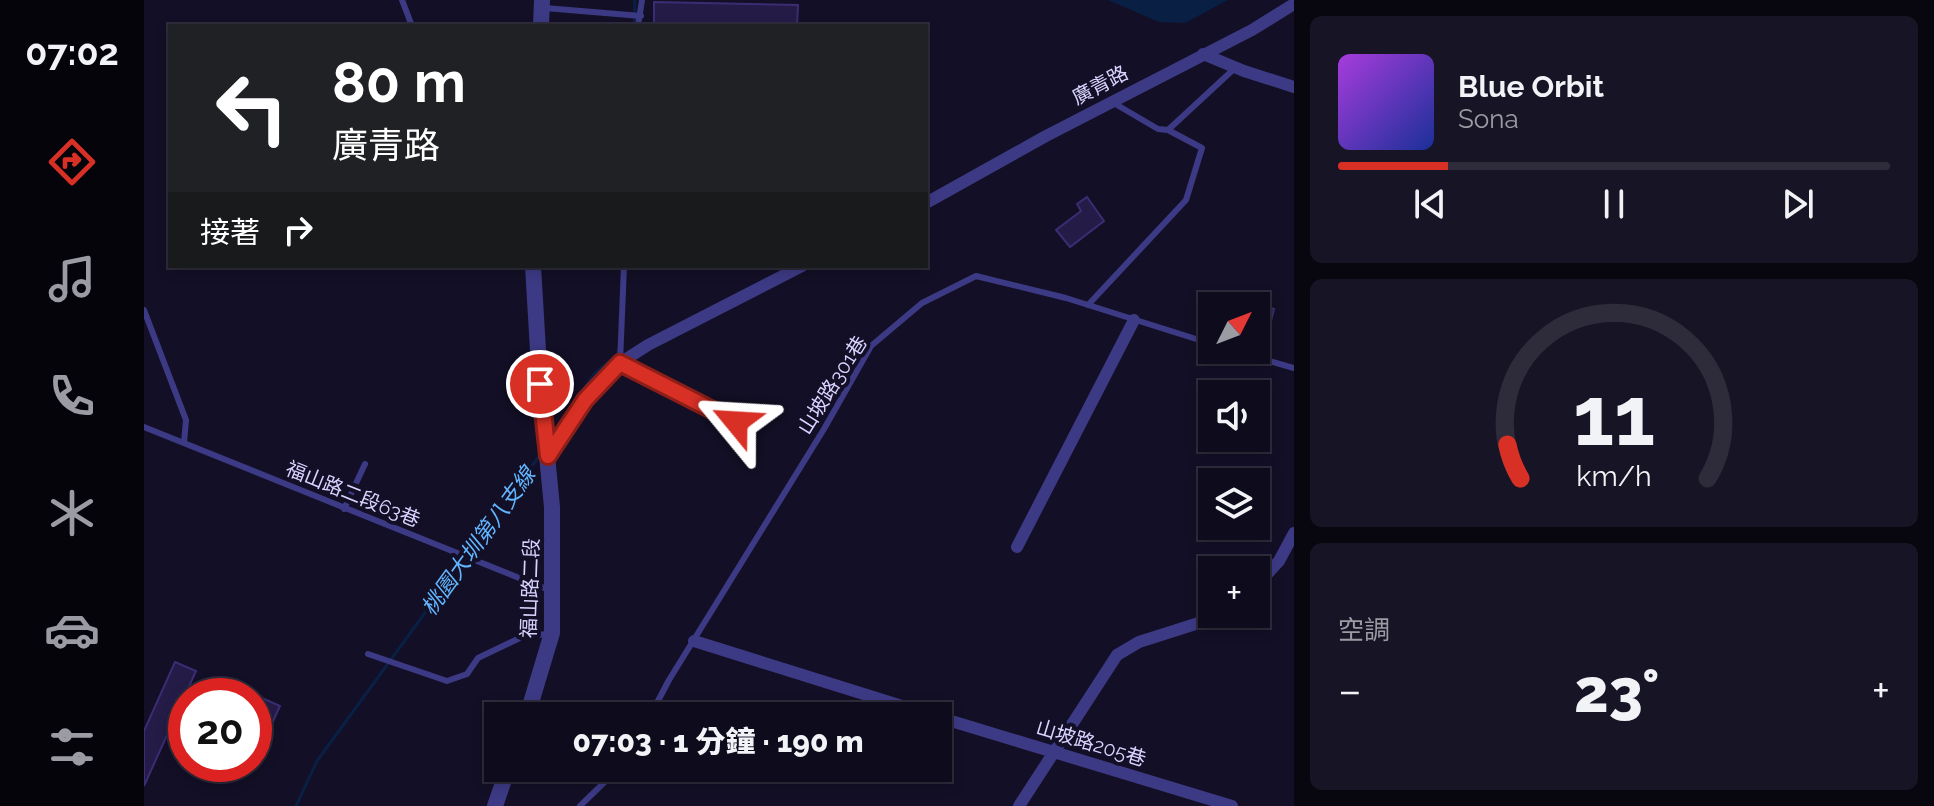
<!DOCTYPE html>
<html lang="zh-TW">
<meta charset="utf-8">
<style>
body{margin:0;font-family:Raleway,"Noto Sans TC",sans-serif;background:#171425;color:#f1f3f6;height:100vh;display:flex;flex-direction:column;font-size:30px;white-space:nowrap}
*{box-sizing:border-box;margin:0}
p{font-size:26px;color:#9b9ba3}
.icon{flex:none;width:44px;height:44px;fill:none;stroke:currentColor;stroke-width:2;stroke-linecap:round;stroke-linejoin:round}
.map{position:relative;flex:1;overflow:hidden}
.details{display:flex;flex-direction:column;gap:16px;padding:16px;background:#08060f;width:640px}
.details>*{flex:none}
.top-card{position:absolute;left:24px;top:24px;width:760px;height:244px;border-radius:0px;box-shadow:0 4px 12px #0003,0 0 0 2px #2e2b3b;background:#202124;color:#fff;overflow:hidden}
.needle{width:52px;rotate:48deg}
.tools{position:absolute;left:1054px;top:292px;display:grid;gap:16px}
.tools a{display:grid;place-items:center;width:72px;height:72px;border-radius:0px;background:#0e0b1c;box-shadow:0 4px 12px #0003,0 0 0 2px #2e2b3b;font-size:40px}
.speed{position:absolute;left:24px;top:678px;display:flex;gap:16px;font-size:40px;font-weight:700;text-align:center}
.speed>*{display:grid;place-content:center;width:104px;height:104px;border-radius:50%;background:#0e0b1c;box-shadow:0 4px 12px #0003,0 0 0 2px #2e2b3b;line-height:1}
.speed .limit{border:12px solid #d22;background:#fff;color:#111}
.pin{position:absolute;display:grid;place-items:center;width:68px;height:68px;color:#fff;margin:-34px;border:4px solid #fff;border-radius:50%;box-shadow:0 2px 8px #0007}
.me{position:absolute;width:88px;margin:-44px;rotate:297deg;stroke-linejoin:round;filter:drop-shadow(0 0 6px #0008)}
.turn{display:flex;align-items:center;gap:28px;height:168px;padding:0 32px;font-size:36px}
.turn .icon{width:104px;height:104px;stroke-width:2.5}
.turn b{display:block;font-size:56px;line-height:68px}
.then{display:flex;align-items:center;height:76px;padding:0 32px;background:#0003;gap:16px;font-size:30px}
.big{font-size:60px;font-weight:800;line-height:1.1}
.details .card{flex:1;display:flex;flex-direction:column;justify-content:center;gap:12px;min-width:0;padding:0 28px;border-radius:12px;background:#171425}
.details .dial{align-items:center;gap:0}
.dial svg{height:208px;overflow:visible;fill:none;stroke:#2e2b3b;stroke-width:7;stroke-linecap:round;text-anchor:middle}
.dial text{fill:#f1f3f6;stroke:none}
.song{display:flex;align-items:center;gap:24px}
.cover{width:96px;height:96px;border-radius:12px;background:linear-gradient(135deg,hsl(280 70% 55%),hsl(230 70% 35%))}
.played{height:8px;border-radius:4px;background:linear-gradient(90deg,#d93025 20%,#2e2b3b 20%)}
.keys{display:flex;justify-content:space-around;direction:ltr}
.heat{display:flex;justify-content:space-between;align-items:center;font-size:44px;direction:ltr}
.trip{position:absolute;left:340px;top:702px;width:468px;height:80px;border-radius:0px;background:#0e0b1c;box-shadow:0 4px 12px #0003,0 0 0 2px #2e2b3b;font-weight:800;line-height:80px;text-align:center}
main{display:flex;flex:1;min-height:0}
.tabs{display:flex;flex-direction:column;width:144px;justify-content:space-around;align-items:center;background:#06040b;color:#9b9ba3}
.tabs .icon{width:56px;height:56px}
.tabs .active{color:#d93025}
.tabs b{font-size:36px;color:#f1f3f6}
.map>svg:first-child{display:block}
</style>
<main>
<nav class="tabs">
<b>07:02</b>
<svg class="icon active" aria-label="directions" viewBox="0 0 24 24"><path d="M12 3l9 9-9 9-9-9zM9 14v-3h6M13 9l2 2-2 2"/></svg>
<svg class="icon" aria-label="music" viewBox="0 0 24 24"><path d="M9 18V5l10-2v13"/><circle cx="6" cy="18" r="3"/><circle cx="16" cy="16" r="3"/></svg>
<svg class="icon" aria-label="phone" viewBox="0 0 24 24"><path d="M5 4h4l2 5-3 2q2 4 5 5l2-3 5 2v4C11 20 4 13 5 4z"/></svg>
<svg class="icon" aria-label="climate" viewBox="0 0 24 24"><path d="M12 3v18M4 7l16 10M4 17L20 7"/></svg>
<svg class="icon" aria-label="car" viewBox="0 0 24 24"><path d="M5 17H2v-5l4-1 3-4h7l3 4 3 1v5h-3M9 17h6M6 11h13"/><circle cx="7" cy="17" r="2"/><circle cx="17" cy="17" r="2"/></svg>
<svg class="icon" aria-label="filters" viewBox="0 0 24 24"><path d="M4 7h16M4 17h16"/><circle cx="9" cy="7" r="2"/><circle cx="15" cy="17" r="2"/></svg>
</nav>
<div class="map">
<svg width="1150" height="806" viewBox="0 0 1150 806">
<rect width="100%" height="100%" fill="#130f26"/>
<path fill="#0a1f44" d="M964,0H1084L1041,23L1015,22Z"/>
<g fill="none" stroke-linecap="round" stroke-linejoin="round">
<path stroke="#0a1f44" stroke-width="3" d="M490,26L491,0
M407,439L450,374L474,354V351
M152,806L173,761L396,455"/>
</g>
<path fill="#241b47" stroke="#3b2d73" stroke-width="2" d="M510,2L654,5L653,26H510Z
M943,197L960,221L926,247L912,230L937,211L933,204Z
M1112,304L1130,309L1126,325L1112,322Z
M31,662L52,671L0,786V731Z
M91,686L136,706L110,763V696H86Z"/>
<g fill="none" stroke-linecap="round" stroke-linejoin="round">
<path stroke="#3d3a85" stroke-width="6" d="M258,0L268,26
M401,8L497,16
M494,26L498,0
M1024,130L1091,68
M480,266L476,363L592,422
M944,305L1042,200L1058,148L1024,130L1014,129L968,102
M0,310L42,420L40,443
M1087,350L1150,368
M0,427L405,590
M200,509L221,464
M224,654L303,681L323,674L334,658L380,636L404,634
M506,716L525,680L680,429L727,346L778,303L832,276L922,298L1068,344
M436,806L475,768"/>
<path stroke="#3d3a85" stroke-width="12" d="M1059,54L1100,71L1150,87
M782,203L902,136L1108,30L1150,4
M404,456L441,400L476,363L504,345L658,266
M873,547L990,320
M1112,586L1135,561L1150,533
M550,641L790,716
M794,717L1088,806
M875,806L973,655L995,642L1083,614"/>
<path stroke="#3d3a85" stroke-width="16" d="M397,26L398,0
M383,716L408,633V507L396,384L389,266
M351,806L364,768"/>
</g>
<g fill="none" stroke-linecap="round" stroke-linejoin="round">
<g stroke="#8d1f18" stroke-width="20">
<path id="route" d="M396,384L404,456L441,400L476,363L592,422"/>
</g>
<use href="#route" stroke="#d93025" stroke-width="14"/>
</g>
<g text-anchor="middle" stroke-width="8" stroke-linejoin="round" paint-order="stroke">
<g font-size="20" fill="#d9d4ff" stroke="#130f26">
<text transform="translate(956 85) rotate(-28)" y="7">廣青路</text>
<text transform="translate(688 385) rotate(-58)" y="7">山坡路301巷</text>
<text transform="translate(209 494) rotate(22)" y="7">福山路二段63巷</text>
<text transform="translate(386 588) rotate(-88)" y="7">福山路二段</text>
<text transform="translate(947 743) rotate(17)" y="7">山坡路205巷</text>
</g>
<g font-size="22" font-style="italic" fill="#62b6ff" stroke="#130f26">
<text transform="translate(334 541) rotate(-54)" y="8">桃園大圳第八支線</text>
</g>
</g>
</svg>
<div class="tools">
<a><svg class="needle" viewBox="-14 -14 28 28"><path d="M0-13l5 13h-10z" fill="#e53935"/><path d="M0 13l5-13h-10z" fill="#9b9ba3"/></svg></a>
<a><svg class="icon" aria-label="sound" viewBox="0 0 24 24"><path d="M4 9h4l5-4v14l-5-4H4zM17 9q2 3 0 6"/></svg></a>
<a><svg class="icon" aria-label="layers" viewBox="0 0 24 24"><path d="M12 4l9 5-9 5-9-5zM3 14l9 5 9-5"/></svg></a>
<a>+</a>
</div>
<div class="speed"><div class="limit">20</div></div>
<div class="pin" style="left:396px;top:384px;background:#d93025"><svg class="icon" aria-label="arrive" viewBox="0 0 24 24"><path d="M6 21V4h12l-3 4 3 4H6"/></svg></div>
<svg class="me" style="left:592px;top:422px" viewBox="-20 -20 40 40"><path d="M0-17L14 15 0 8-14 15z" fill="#d93025" stroke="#fff" stroke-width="4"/></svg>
<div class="trip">07:03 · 1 分鐘 · 190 m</div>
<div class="top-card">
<div class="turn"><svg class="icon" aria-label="left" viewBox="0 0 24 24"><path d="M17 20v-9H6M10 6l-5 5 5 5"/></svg><div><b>80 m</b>廣青路</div></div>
<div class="then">接著<svg class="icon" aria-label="right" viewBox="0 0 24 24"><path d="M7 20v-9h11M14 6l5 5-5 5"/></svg></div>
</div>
</div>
<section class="details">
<div class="card">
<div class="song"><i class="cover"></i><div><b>Blue Orbit</b><p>Sona</p></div></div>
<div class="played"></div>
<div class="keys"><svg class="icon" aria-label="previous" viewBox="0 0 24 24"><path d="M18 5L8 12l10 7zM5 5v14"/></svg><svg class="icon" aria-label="pause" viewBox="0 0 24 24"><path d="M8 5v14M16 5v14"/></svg><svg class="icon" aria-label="next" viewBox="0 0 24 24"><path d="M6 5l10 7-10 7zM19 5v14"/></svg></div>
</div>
<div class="card dial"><svg viewBox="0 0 100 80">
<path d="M14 69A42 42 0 1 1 86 69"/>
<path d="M14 69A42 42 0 0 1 9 56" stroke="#d93025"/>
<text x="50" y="56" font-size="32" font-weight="700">11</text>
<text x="50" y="72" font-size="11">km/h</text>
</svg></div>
<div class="card"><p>空調</p>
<div class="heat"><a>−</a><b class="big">23°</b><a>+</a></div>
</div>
</section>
</main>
